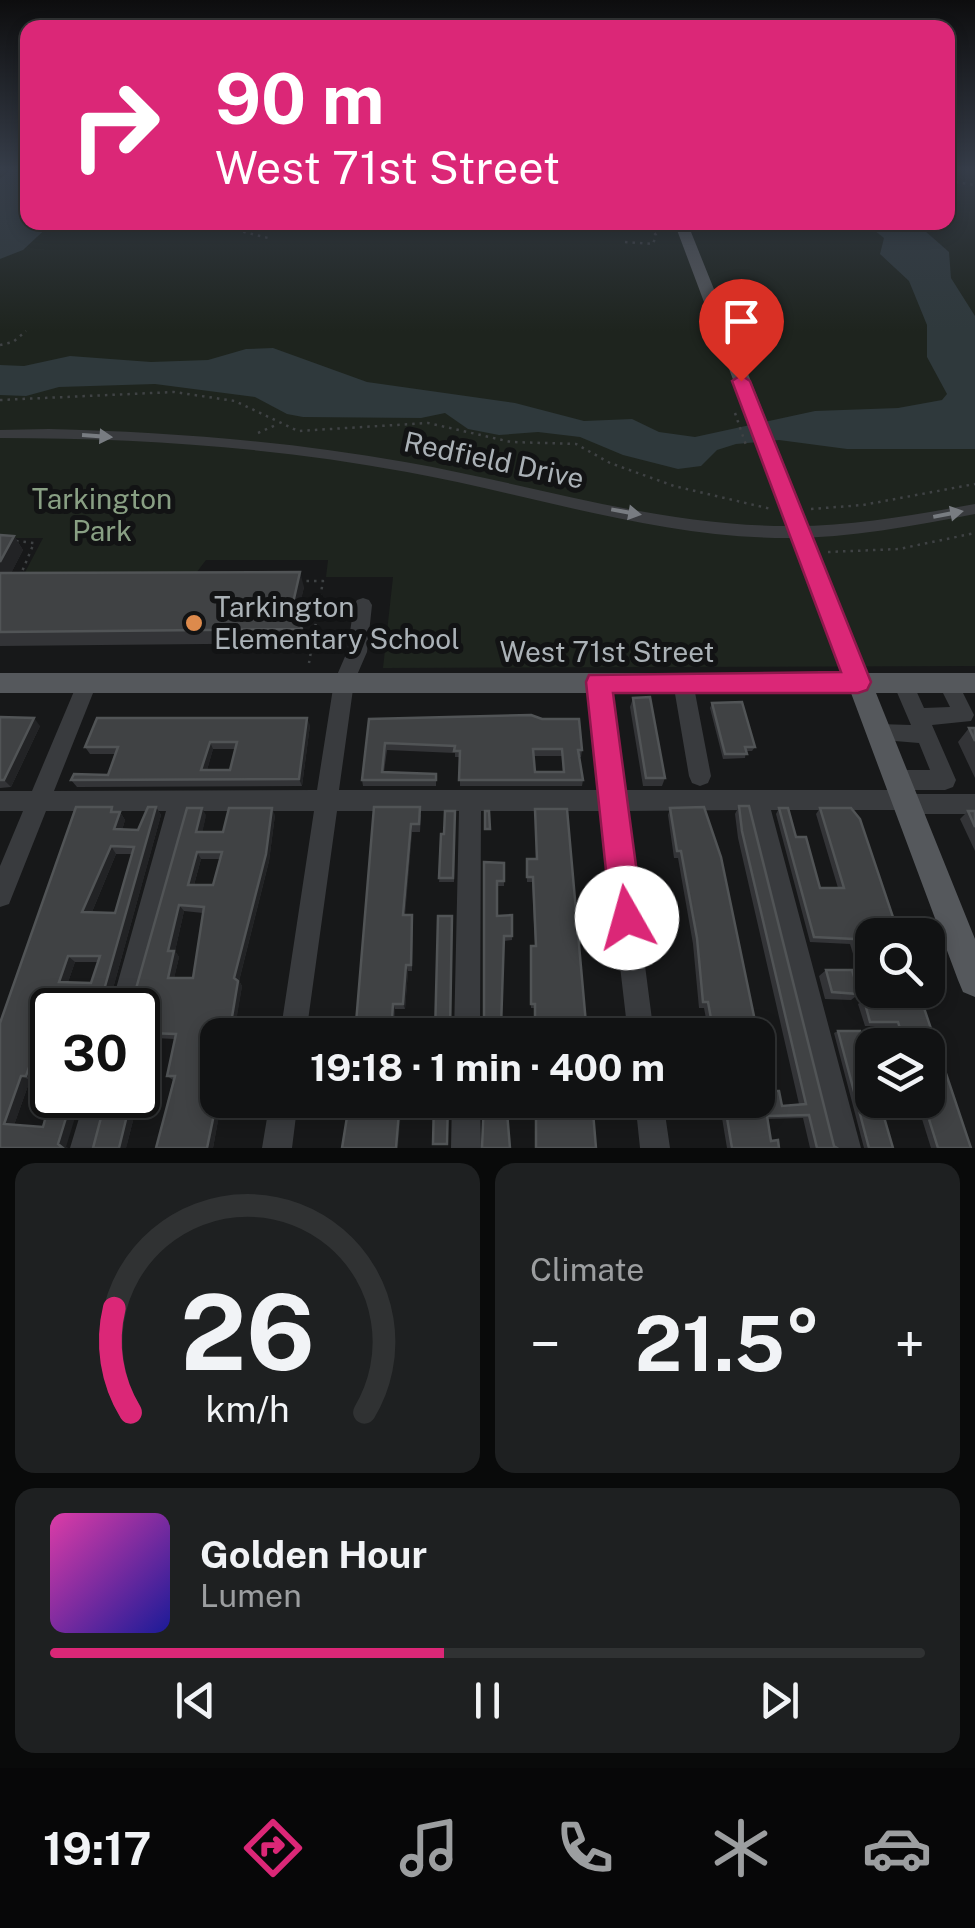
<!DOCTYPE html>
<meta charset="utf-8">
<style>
body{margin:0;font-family:"Public Sans",sans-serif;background:#1e2021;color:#f1f3f6;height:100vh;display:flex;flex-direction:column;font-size:38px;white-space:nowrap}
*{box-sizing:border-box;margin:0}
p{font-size:32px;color:#9c9ea0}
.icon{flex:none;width:55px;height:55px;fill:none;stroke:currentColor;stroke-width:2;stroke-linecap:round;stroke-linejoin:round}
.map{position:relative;height:1148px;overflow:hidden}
.sheet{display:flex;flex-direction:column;gap:15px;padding:15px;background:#090a0a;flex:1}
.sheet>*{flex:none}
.banner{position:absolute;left:20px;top:20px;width:935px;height:210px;border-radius:20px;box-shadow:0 5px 15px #0003,0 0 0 2px #303233;background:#db2777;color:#fff;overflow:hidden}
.controls{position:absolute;left:855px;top:918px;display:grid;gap:20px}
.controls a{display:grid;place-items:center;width:90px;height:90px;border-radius:20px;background:#111213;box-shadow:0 5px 15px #0003,0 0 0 2px #303233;font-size:50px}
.speed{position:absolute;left:30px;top:988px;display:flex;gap:20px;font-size:50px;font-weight:700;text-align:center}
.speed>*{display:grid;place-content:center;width:130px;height:130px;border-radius:50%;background:#111213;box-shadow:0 5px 15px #0003,0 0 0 2px #303233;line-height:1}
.speed .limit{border:5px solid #111;border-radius:15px;background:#fff;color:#111}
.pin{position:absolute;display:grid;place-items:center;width:85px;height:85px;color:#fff;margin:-102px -42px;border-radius:50% 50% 50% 0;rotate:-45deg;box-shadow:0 0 10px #0007}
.pin .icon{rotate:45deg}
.me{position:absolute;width:110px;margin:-55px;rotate:353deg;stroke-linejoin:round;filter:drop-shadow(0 0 8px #0008)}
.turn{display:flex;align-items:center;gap:35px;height:210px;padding:0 30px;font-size:45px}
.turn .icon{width:130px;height:130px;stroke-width:2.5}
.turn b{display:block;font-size:70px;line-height:85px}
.big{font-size:75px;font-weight:700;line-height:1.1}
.sheet .widget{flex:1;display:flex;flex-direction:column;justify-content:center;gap:15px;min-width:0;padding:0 35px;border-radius:20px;background:#1e2021}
.sheet .dial{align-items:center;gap:0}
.dial svg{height:260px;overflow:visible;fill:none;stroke:#303233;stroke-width:7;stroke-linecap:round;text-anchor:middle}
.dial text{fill:#f1f3f6;stroke:none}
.song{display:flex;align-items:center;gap:30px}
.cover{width:120px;height:120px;border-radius:15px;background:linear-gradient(135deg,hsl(320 70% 55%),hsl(240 70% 35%))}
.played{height:10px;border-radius:5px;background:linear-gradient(90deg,#db2777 45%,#303233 45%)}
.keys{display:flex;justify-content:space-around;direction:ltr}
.heat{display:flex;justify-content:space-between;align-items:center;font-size:55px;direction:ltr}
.sheet .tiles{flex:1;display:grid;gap:15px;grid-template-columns:1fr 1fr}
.widget:last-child{grid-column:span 2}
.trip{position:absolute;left:200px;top:1018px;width:575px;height:100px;border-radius:20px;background:#111213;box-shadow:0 5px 15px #0003,0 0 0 2px #303233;font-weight:700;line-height:100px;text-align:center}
.tab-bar{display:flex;height:160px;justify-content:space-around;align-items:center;background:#070708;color:#9c9ea0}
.tab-bar .icon{width:70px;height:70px}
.tab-bar .current{color:#db2777}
.tab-bar b{font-size:45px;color:#f1f3f6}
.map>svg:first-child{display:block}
</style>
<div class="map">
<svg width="975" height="1148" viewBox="0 0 975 1148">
<rect width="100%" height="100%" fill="#171819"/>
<path fill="#1e241e" d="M0,170H27L28,222H948V170H975V666L383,668L393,577H326L328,560H206L193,577L22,578L43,538H0Z"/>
<path fill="#2f393c" d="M10,170H27L28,222L52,223L23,250L0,259V179Z
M865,223H916L949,252L951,278L975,316V449H847L779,440L736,444L717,450L701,466L678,469L623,455L580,437L538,432L499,435L468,429L445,413L421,418L303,417L287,414L255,397L155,384L59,387L26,396L0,395V365L24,366L70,356L151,362L208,360L246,349L273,348L367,382L515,403L584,421L632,419L659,432L695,437L815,411L898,408L942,400L947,394L927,357V325L909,281L880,254L884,238Z"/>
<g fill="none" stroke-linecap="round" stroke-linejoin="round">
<path stroke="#3f4244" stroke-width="2.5" stroke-dasharray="2.5 5" stroke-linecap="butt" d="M948,181L975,185
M236,230L268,238
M625,242L653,244L656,235L645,222
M0,345L13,342L26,331
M0,400L174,392L235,401L298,431L428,423L511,442L576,444L610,463L674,486L771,509
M735,413L747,448
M258,433L278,424
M811,509L863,505L975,484
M16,541L34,543L21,574
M828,552L899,549L975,533
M299,581H323L309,663"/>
<path fill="#393b3e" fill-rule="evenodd" d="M49,429C168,432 287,441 405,462C531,484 657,526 787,526C850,527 913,515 975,504V514C913,526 851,538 787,538C658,538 533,495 407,472C273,447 136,438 0,438V430Z
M363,598L369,600L372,605L367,652L354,682L339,790H600L588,682L591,676L598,674L605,676L608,682L622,790H896L888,787L885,780L888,773L896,770H930L919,743L871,739L868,733L871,727L878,724L911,725L893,683L896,677L903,675L910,677L924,708L950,707L938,683L941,677L948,675L955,677L974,715L971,721L932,725L956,780L953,787L945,790H904L912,794H975V814H906L898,810H771L861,1148H831L748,810L625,811L654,1035H628L602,811H481L480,1035H454L459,811H337L306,1035H280L314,811H188L136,1010H110L166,811H46L9,904L0,907V866L23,811H0V791H32L80,677L87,675L94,677L97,683L54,791L317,790L334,682L347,652L354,605L357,600Z
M683,674L690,676L693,682L711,776L708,783L700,786L692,783L689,776L673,682L676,676Z
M86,1095H114L100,1148H70Z
M270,1100H298L292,1148H262Z
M452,1100H480L481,1148H451Z
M635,1100H663L670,1148H640Z"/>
<path fill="#55585c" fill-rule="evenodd" d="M674,222H687L868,673H975V693H876L975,939V997L963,992L958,980L851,693H0V673H843Z"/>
</g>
<path fill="#333437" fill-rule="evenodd" d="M0,535L14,536L23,550L11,573L304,587L300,603H302L306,618L302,631L306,643L0,646Z
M633,698L665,778L662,786H643L630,707Z
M712,703L755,747L752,751H746L745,758L723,759L710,708Z
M0,717L40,726L11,787L0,788Z
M369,719L582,750L581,757H579L583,780L582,786H460V757H455V753L387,750L384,772L436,774V786H363L362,780ZM534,756H562L563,772H535Z
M310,725L302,786L77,787L71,780L108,775L116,754H90L85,747ZM213,749H235L230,770H207Z
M969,728H975V778L958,742Z
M739,806L834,1146L837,1148H810L803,1118L767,1119L771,1141L779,1148H727L719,1100H758V1035H709L704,1008H699L693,944L678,858H674L668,815L670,808L755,1021L766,1037L759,1042L763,1062L775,1091L782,1106L799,1104L738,838L735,814Z
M156,807L161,815L107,1010H82L85,1001L62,1002L59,1010H52V1029L34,1080H30L14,1125L68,1148H0V1023L116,812H120L125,820L122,830H138ZM116,854H132L115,913L92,912ZM75,962H98L91,983L68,982Z
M374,807L421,815L420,832H412L405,915L413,921L412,971H408L405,1009H395L393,1035H355Z
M779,808L796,837L820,888H838L816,814L820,808L872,935V970H858L850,944L810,942L776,814Z
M535,809L587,1035H550V1033L534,1032V1008H531L530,951L535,946L532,882H527V859H536Z
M455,811L454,882H439L444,834Z
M968,811H975V851L960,819Z
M206,815L202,832H223L275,815L269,861L239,981L242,986L213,1148H156L173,1080L167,1076L175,1039L154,1038L126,1148L138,1010ZM201,859H220L213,885H194ZM184,911L203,913L193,978H174L179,957L175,951Z
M484,862L504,863V886H497V916L512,915V940L504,941L501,1031L484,1030Z
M826,970L859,994L851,1000L825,999L819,976Z
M880,990H918L971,1148H931L916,1100H928V1045H898L892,1026H865L858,1004L864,1000H883Z
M838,1031L893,1148H864L834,1033Z"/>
<path fill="#222325" d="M14,536L23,550L4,587L0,582V562Z
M300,572L304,587L297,617L293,603Z
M302,603L306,618L302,631L298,620Z
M34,718L40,726L11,787L4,780Z
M307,718L310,725L302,786L299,779Z
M210,742L213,749L205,777L201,770Z
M156,807L161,815L107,1010H101L100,1004Z
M202,808L206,815L201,839L196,832Z
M272,808L275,815L269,861L239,981L242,986L234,1035H229L234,978Z
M120,812L125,820L120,837L114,829Z
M411,824L412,832L404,921L403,915Z
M111,846L116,854L89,919L82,912Z
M197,852L201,859L192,892L188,885Z
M179,905L184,911L175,951L179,957L173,983L168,978V951Z
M68,956L75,962L66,988L59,982Z
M406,965L408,971L405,1009L403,1004Z
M54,996L62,1002L59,1010H52V1029L34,1080L26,1076Z
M393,1004L395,1009L393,1035H391Z
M148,1033L154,1038L126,1148H119L132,1095H138V1075Z
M21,1076L30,1080L13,1128L4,1124Z
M73,1095H82L66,1147L68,1148H63L58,1144Z
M218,1095V1100H222L213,1148H207Z
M400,1100H402L398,1148H396Z"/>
<path fill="#404244" stroke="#515456" stroke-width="2.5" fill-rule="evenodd" d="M0,535L14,536L0,562Z
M300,572L293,603H302L298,620L302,629L0,632V573Z
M650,697L665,778H646L633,698Z
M742,702L755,747H745L747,754H725L712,703Z
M531,715L542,719H579L582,750H578L583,780H459L460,751H454L455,746L385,743L382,772L436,774V780H362L369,719ZM533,749H562L564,772H535Z
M0,717L34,718L4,780H0Z
M97,718H307L299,779L71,780L74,774L108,775L118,747H85ZM210,742H237L230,770H201Z
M969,728H975V741Z
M739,806H749L834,1146L837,1148H817L809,1115L767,1116L771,1141L778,1140L779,1148H732L724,1100H758V1035H714L708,1002H703L697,938L681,851H677L670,808L704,807L721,857L755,1021L762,1020L766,1037H758L763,1062H766L775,1091H779L782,1106L806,1104L742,831Z
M76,807H112L111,812H120L114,829L138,830L148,807H156L100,1004L101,1010H82L87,995L54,996L26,1076H21L4,1124L43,1127L52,1094L73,1095L58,1144L63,1148H0V1023ZM111,846L134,847L115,913L82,912ZM68,956H100L91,983L59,982Z
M374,807H420L419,824H411L403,915H412L411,965H406L403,1004H393L391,1035H355Z
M187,808H202L196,832H223L229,808H272L266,854L234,978L238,981L229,1035H218V1095L207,1148H156L175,1076H167L176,1034L148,1033L138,1075V1010H130ZM197,852H222L213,885H188ZM179,905L204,907L193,978H168L174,951H168Z
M779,808H788L796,837H806L820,888H844L820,808H851L860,819L899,935H872V966H863L854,939L814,937Z
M535,809H567L587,1035H550V1029L535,1028V1004H531V946H536L533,877H527V859H537Z
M445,811H455L453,878H439L441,834H444Z
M485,811H489L490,829H485Z
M968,811H975V827Z
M484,862L504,863V881H497V916L512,915V936H504L501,1027L484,1026Z
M438,916H452L450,1032L455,1035H435Z
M826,970H852L859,994L832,992Z
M887,990H918L971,1148H938L923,1100H928V1045H905L898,1022H870L864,1000H890Z
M838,1031H860L872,1076V1100H879L893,1148H869Z
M107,1095H132L119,1148H93Z
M344,1100H400L396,1148H342L347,1117H342Z
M434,1100H448L447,1144H433Z
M484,1100H506L510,1148H482Z
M536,1100H592L596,1148H536Z"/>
<defs><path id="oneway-solid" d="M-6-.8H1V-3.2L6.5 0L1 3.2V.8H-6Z" transform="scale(2.5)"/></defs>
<g fill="#787c81">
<use href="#oneway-solid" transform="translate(97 436) rotate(4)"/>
<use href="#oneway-solid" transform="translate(626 512) rotate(10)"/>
<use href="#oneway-solid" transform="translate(948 514) rotate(-11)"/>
</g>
<linearGradient id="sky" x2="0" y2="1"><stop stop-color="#0d0d0e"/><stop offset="0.51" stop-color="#363d49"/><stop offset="1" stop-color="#363d49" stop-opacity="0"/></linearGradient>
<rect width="975" height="331" fill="url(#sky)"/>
<path fill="#db2777" stroke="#8e194d" stroke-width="2.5" d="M741,375L750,381L871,682L867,690L858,693H613L643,918L639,929L627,933L616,929L611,918L586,682L589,675L841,672L732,381Z"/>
<circle fill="#dd8a4c" stroke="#121314" stroke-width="4" cx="194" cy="623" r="10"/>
<g text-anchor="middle" stroke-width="10" stroke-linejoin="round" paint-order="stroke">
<g font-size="28" fill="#abb2b7" stroke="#121314">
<text transform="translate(494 460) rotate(12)" y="10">Redfield Drive</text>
<text x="607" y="662">West 71st Street</text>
</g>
<g font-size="28" fill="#89a084" stroke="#121314">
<text x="102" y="509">Tarkington<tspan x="102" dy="32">Park</tspan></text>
</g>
<g font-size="28" fill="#abb2b7" stroke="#121314" text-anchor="start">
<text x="214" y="617">Tarkington<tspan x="214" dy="32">Elementary School</tspan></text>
</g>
</g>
</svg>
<div class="controls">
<a><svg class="icon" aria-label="search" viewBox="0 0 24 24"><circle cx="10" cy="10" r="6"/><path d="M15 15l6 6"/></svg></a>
<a><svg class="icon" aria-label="layers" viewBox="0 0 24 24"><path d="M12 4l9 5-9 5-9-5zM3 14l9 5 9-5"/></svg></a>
</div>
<div class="speed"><div class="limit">30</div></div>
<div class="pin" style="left:741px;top:381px;background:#d93025"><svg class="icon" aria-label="arrive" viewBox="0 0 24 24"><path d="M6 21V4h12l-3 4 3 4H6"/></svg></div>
<svg class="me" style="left:627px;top:918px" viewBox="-20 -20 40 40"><circle r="19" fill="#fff"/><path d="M0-13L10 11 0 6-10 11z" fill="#db2777"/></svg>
<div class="trip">19:18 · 1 min · 400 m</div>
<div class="banner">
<div class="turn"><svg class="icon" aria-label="right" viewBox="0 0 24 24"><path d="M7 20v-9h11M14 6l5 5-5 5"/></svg><div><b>90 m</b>West 71st Street</div></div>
</div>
</div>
<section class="sheet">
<div class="tiles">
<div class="widget dial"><svg viewBox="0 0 100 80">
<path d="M14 69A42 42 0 1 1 86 69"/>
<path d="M14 69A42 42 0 0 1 9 37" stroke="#db2777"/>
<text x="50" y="56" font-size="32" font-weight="700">26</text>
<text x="50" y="72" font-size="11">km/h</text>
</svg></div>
<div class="widget"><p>Climate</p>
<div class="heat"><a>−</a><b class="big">21.5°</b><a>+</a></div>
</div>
<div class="widget">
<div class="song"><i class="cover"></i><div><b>Golden Hour</b><p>Lumen</p></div></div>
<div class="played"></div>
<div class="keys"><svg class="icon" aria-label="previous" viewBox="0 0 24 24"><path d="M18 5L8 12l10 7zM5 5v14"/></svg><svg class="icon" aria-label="pause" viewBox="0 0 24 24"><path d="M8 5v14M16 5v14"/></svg><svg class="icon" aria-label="next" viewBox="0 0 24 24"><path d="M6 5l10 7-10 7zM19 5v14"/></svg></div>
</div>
</div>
</section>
<nav class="tab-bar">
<b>19:17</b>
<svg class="icon current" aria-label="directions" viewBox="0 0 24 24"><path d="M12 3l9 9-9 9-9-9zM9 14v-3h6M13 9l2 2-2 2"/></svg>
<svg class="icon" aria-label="music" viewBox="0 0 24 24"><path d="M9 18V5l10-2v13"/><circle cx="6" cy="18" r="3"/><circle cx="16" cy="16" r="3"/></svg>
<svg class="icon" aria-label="phone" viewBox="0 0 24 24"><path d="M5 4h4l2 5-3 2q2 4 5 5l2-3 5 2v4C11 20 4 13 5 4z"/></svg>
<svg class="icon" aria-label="climate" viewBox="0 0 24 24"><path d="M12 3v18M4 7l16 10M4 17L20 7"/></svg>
<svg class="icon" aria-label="car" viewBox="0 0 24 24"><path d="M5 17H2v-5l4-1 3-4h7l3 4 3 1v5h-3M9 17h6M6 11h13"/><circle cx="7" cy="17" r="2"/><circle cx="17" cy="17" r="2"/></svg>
</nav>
